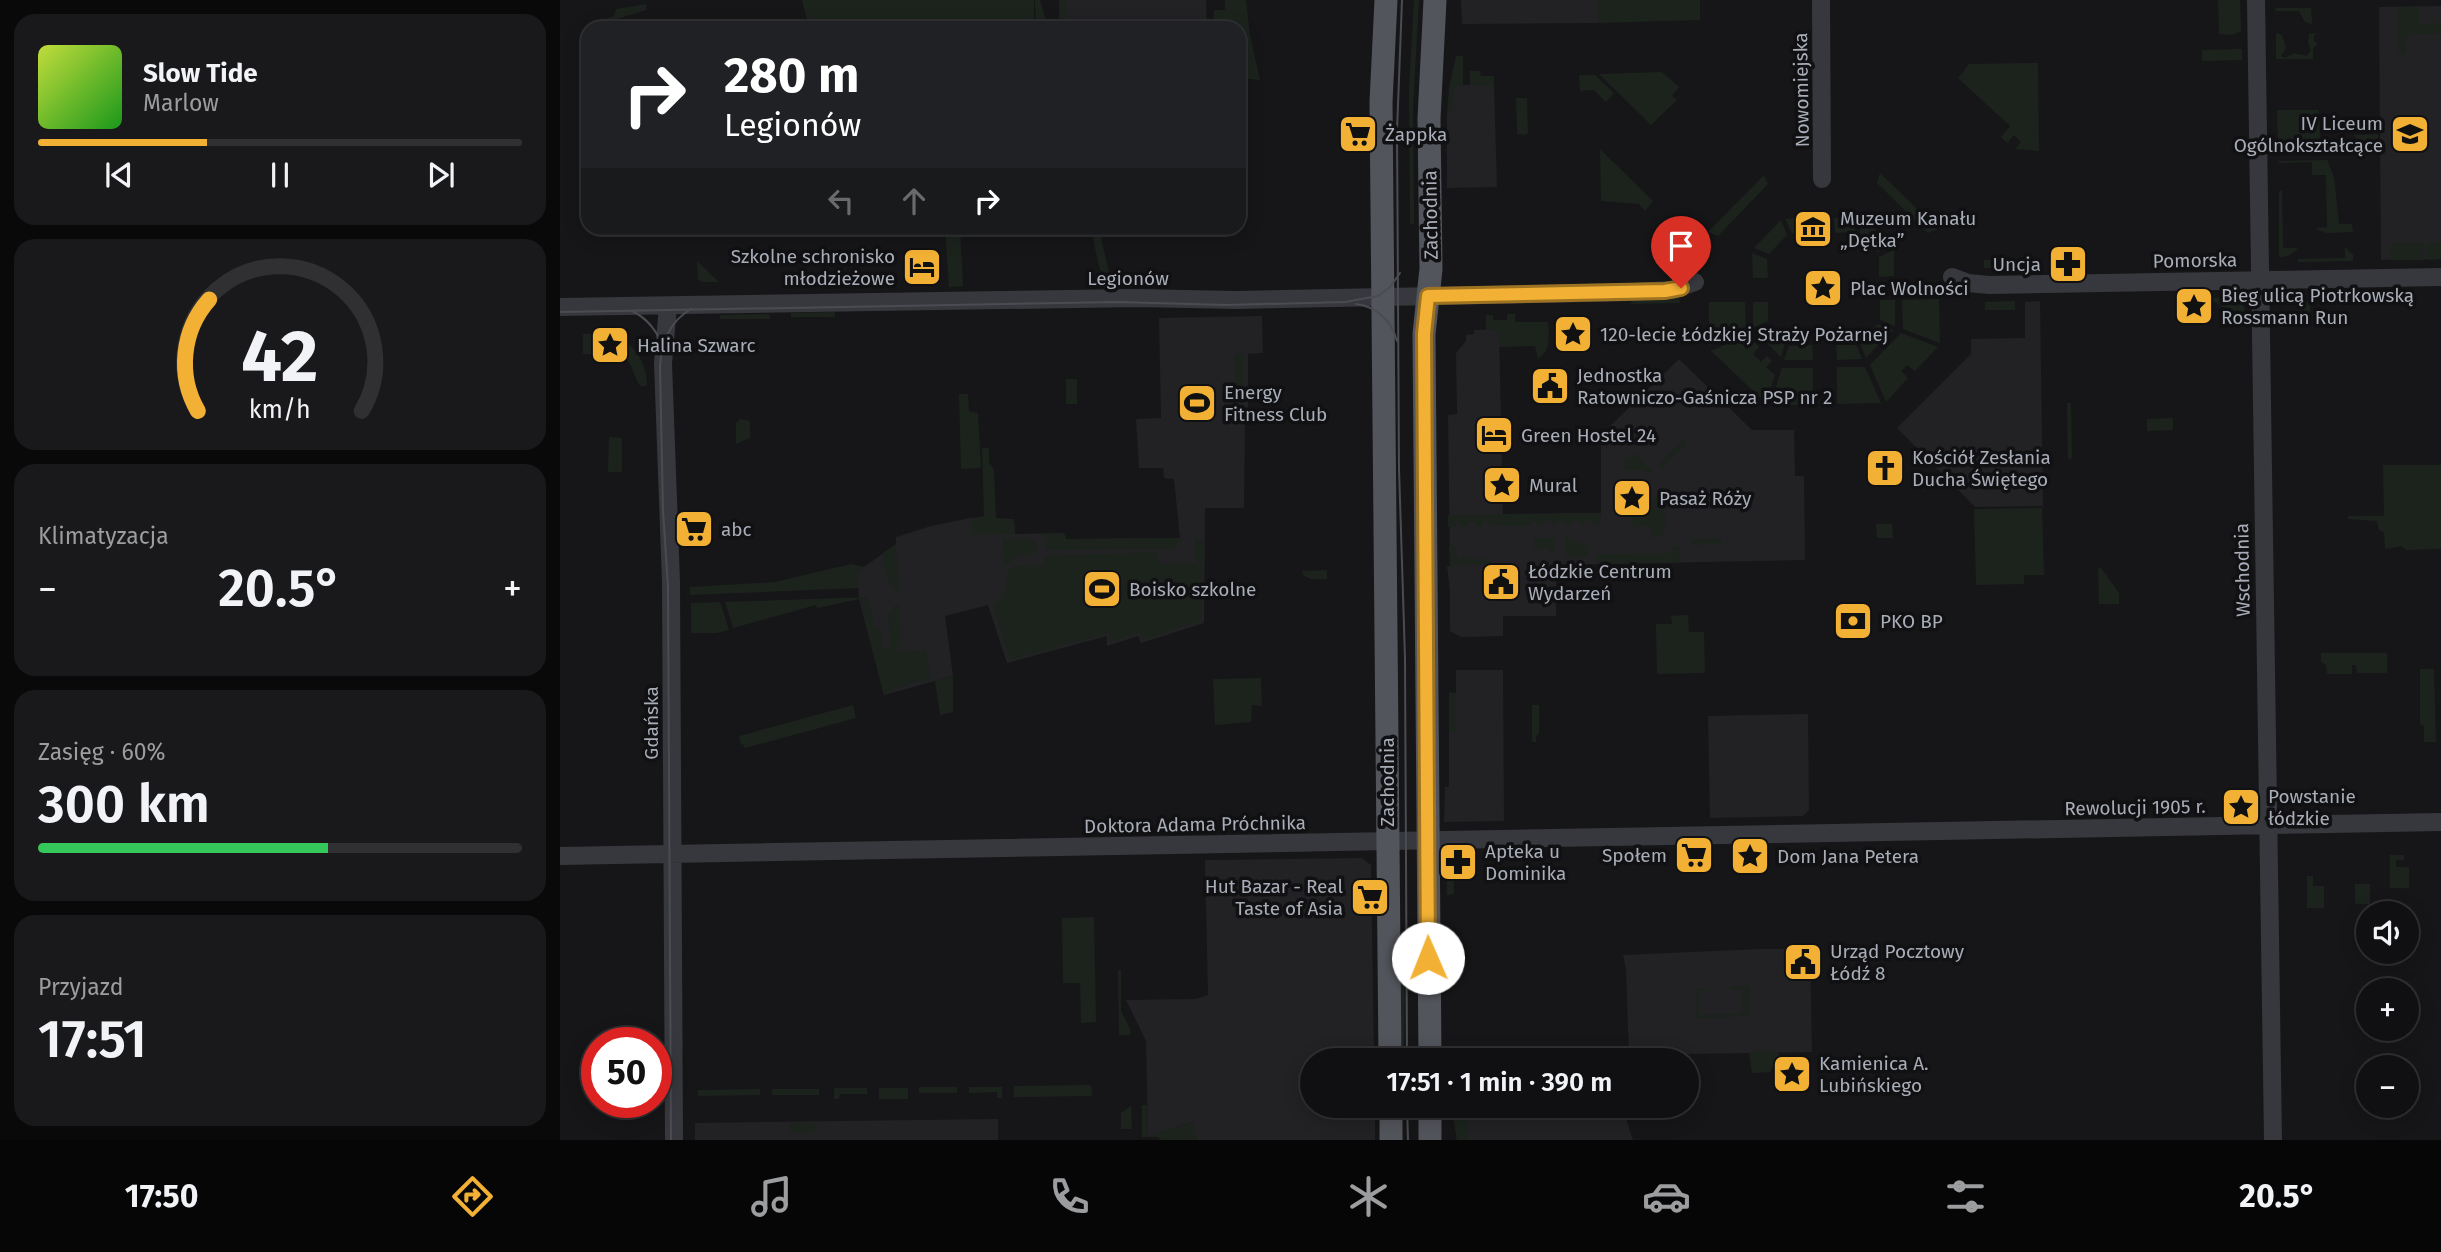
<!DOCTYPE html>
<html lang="pl">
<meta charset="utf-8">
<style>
body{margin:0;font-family:"Fira Sans",sans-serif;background:#19191b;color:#f1f3f6;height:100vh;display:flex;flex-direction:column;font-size:26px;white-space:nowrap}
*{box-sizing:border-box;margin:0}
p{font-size:23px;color:#9c9d9f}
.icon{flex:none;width:38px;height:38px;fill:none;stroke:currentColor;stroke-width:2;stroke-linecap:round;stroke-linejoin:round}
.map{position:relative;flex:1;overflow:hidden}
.details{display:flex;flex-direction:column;gap:14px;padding:14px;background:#09090a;width:560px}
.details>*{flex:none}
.guide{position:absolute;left:21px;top:21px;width:665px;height:214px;border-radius:21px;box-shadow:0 4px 18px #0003,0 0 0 2px #303032;background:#202124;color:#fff;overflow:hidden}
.controls{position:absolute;left:1796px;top:901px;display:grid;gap:14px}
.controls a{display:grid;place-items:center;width:63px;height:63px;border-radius:50%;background:#101012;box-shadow:0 4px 18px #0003,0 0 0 2px #303032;font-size:35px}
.speed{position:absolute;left:21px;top:1027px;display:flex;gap:14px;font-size:35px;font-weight:700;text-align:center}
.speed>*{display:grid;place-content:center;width:91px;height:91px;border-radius:50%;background:#101012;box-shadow:0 4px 18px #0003,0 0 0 2px #303032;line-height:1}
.speed .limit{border:10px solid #d22;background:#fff;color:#111}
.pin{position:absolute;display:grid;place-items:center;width:60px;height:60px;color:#fff;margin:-72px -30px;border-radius:50% 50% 50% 0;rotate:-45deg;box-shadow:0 0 7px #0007}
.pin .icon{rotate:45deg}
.me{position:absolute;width:77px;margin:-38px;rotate:359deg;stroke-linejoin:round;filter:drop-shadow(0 0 5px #0008)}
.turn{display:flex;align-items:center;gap:24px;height:147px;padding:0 28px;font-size:32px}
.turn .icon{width:91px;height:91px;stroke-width:2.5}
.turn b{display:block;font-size:49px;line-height:60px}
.lanes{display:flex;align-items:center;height:66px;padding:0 28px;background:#0003;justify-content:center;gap:35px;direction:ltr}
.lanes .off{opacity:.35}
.big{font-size:52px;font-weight:600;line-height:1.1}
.details .card{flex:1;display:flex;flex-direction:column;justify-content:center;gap:10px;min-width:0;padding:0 24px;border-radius:21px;background:#19191b}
.details .dial{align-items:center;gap:0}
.dial svg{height:182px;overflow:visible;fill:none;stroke:#303032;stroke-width:7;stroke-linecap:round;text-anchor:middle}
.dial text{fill:#f1f3f6;stroke:none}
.song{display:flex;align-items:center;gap:21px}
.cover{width:84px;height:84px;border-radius:10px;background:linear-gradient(135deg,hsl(70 70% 55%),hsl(120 70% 35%))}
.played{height:7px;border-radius:4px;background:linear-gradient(90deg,#f2b134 35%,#303032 35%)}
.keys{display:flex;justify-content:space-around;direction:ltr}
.heat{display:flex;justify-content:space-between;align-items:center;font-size:38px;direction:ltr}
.charge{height:10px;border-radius:5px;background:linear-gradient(90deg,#34c759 60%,#303032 0)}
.trip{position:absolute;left:740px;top:1048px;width:399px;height:70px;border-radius:35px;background:#101012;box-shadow:0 4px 18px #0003,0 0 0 2px #303032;font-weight:600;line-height:70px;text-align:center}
.tab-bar{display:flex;height:112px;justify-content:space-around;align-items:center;background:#060607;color:#9c9d9f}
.tab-bar .icon{width:49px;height:49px}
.tab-bar .current{color:#f2b134}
.tab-bar b{font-size:32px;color:#f1f3f6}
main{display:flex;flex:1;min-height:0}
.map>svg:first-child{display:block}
</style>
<main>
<section class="details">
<div class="card">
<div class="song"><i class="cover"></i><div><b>Slow Tide</b><p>Marlow</p></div></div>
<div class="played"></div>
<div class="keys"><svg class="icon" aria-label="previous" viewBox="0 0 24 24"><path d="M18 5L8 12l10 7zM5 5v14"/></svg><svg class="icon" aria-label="pause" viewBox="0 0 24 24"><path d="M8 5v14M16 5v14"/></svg><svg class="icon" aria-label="next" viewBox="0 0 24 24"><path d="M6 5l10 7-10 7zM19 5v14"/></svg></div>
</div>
<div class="card dial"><svg viewBox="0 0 100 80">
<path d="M14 69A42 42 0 1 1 86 69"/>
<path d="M14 69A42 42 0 0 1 19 20" stroke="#f2b134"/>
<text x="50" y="56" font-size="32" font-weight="700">42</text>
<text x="50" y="72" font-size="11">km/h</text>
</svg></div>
<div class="card"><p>Klimatyzacja</p>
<div class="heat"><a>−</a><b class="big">20.5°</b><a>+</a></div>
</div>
<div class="card"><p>Zasięg · 60%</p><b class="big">300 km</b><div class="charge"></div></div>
<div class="card"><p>Przyjazd</p><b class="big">17:51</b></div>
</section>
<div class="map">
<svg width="1881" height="1140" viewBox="0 0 1881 1140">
<rect width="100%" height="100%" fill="#161618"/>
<path fill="#222225" d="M499,0H646L647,28H499Z
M901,0H1038V23L902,24Z
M1881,6V259L1821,260L1819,7Z
M890,85H934L937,187L887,188V115Z
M1480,301L1483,506L1415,507L1337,428L1411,354V339L1465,338V302Z
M702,316L703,353L688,354V414L685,415L684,508H645L644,623L581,643L578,636L547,646V636L447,663L428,605L385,616L393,676L324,695L299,599L297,572L336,544V537L371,526L410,518L454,519L455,534L504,533L506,539L620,538L614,479L604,478L603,468H579L576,419L601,418L599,318Z
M939,329L943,514L1041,513V435L1119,359L1192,430H1234L1235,476H1244L1245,560L996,565V616H943V636L901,637L890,631V591L887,566H890L888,415L897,414L896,353L906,341V335L914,334V330Z
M896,670H943L944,821L884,822L885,787H889V732H896Z
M1248,714L1249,810L1243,816L1150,818L1148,716Z
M802,858L811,865L814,1060H752V1106H815V1140H637L631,1122L588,1137L586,1041L566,1000L635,999L648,995L645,860Z
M1199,949H1250L1252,1052L1069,1055L1066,969L1063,955Z
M962,1106H1062L1073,1140H897L892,1110H933Z
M438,1119V1140H135V1123Z"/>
<path fill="#1c231d" d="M242,0H474V28H249Z
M475,0H480L488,28H476Z
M499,0H506L507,28H499Z
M665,0H686L690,35L700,80L679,78V28H657V25L654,24V10H665Z
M854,0H859L853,108L854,224H850L849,90Z
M1038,0H1140V20L1038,23Z
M1658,0H1680L1681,31L1672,35L1659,34Z
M86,4V10L28,28L27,30L26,26L54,16L56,9Z
M1859,6V24L1881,23V33L1849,35L1846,41V54H1837V7Z
M1715,8H1751L1752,24L1745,22L1739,11H1716Z
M1716,33L1722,35L1726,48L1721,56L1725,58L1734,53L1747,56L1751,50L1748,43L1749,34L1759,33L1754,35V41L1758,44L1753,48V59H1716Z
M1682,49V60L1642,61V50Z
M896,56H903V86H895L892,110L887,115L889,87Z
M1478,63L1479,151L1455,149L1461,142L1454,135L1447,143L1441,137L1450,126L1398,78L1409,64Z
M910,71H920L921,76H934V85L910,86Z
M1102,72L1119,87L1112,96L1117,100L1091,125L1039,74Z
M1019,75H1035L1054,93L1046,102L1034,90L1020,91Z
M956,98H967L968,133L965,135L957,134Z
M1717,110H1759L1760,149H1718Z
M1818,134V146H1794L1796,144V137L1794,135Z
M1040,149L1093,201L1085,211L1079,204L1041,201Z
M1767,160L1774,177L1779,224H1792L1793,232L1766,233L1755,228L1767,227L1766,175H1752V162L1719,163V161Z
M1320,173L1378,229L1368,233L1317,183Z
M1204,175L1208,184L1158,236L1148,232Z
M1719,191H1722L1723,248H1738C1734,254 1726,257 1719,257Z
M1243,218V233H1232L1225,219Z
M1274,218H1300L1294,232L1275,233Z
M1304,219L1332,246L1317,252L1299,234Z
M1221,220L1227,235L1209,254L1194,248Z
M385,228H400L403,286L389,287Z
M533,228H539L550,277L540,270L533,239L534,235Z
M1863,242L1864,260H1832L1831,243Z
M1868,242H1881V259L1868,260Z
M1785,247L1793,255V261L1738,262V259L1785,258Z
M1334,250V276L1319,277V257Z
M1192,253L1207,259L1208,278H1193Z
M1424,260H1454V268H1424Z
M137,261L159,282H143L138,280Z
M1677,297L1684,301L1685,322L1649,298Z
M1119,298L1120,303L1070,304L1073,301Z
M1750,298V318L1742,327L1719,328L1729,317H1739V307Z
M1379,299L1380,343L1343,329L1342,300Z
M1320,300H1335V326L1320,320Z
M1455,301V310H1425V302Z
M1149,302H1185L1186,331L1149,346Z
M1193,302H1208V321L1193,328Z
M275,312V317H231V313Z
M209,314L210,319H160V315Z
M947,314H955V322H988C989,337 991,350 978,359L975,346L939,347V330H926V315H933V320H947Z
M1002,322H1021V345H1000Z
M1318,324L1333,330L1306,358L1300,343Z
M1210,326L1225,344L1221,357L1196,332Z
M1341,333L1378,347L1355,371L1347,365L1341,371L1348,378L1326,402L1310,365Z
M23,334H42V354H23Z
M53,335C74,341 88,366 87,386H81L78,383C72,370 70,354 54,354Z
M1178,339L1187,349L1194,342L1199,347L1193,354L1201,362L1207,356L1212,361L1206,367L1215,375L1206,403L1151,351Z
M1252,345L1253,360H1224L1229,346Z
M1276,345H1296L1302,359L1277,360Z
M674,354H683V398L679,423H675Z
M1277,367H1305L1321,403L1277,404Z
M1222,368H1253V405H1210Z
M506,379H517V404H506Z
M399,394H408L409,411L418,413L421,468L401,469Z
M1507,403H1511L1512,458L1508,459Z
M1613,418V430L1587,431V419Z
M180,419L190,421V438L176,444V423Z
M49,437L62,438V472H48Z
M1123,439L1127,442L1101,469L1097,465Z
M422,448H429V462L434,470L436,518L454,519L455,534L412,535V518L424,516Z
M1075,453L1092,470L1089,473L1082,470H1065L1064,457H1072Z
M1823,465H1881V549L1846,550L1842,546L1825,549L1824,532L1819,530L1817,521L1788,519V516H1824Z
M1065,479L1080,480L1082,490L1078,493H1065Z
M1096,496C1105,506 1109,526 1101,536L1092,538L1091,526L1072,527V513H1067V502H1079L1088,497L1092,501Z
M1482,508L1484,575H1464V584L1416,585L1414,509Z
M1041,513V525H1033L1032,520H1025V525H1019V520L1011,521V525H1005V521H998L997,525H992L991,521H984V526H978L977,521L971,522V526H930L929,522H922V527H916L915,522H909L908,527H902V523H896V527H888V515Z
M1316,524H1332L1333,538H1317Z
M504,533L506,539L622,538L613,549L487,550L483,534Z
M635,538L643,540L641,621L583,640L580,633L550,642L549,633L450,660L432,604L444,598L448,571L456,566L484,565L483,556L598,552L599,564L635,563Z
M975,538H995V550L988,552V548H974Z
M1161,538V544L1130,545L1132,539Z
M443,539H470L476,543L478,550L472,555L457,556L444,566Z
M1006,539L1028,546V556H1006Z
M336,544L339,591L335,590C325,579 323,568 323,553Z
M1120,545V562L1037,564L1036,554L1112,553V546Z
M889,546H896L897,559H930L929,564H897V566H890Z
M291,564L304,567L298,572L299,588L130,595V587L215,582Z
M1538,568H1541L1559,593V604H1539Z
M767,570V579H751L744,576L742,571Z
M308,597L314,628H321L323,649L330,648L328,614L335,605H339L340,646L336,647L337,652L366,650L371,678L327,691V694L324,695L300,599L257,608L256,605L173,628L165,602Z
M160,602L169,630L157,633H131V603Z
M1128,615L1129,632H1144L1145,673L1097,674L1096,624H1112L1111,616Z
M1761,653H1827V673H1797L1796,665H1792V674H1767L1766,665L1761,662Z
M1860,669H1874L1876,742H1864V726L1860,724Z
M393,676V712L380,715L375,681Z
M701,678L702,706L692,705L691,722L655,725L653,679Z
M889,692L896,693V732H889Z
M293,705L296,718L185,748L183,744L181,745L179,736Z
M972,705H979V733L976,736V742H972Z
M1830,855H1844V860H1836V867H1849V888H1830Z
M893,861L894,894L887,895V862Z
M1747,876H1753V886H1764V908H1747Z
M1795,884H1810V904H1795Z
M534,917L536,1022L521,1023L520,983H503L502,918Z
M838,960H845L844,1060H840Z
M558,970H561V1011L570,1029V1035H559Z
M1188,986L1190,989L1189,1016L1136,1018V988H1147V990L1138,991L1139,1015L1181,1014V990H1170V987Z
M1189,1052H1219V1066H1213L1210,1072L1192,1073Z
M531,1085L532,1096L454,1097V1086Z
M359,1087H397V1093H359Z
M409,1087H442V1098H437V1092L409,1093Z
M274,1088H307V1094H280L279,1099H274Z
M319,1088H348V1099H319Z
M200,1089V1095L138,1096V1090Z
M212,1089H259V1095H212Z
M582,1105H587L588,1136L632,1122L637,1140H601L598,1137H582Z
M571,1106L572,1129H561V1113Z
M893,1114H908V1140H897Z
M230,1123H255V1132H230Z"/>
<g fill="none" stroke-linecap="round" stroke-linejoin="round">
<path stroke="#37383d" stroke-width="18" d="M1261,0L1262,179
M1696,0L1713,1140
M1392,277L1408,283L1429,285L1881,277
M108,306L103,363L111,582L114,1140
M0,307L576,298L676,300L1074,292L1112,290L1135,282
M0,856L1881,822"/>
<path stroke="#53555c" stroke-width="23" d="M826,0L821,102L830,1060
M870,1060L864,334L871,269L869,119L875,0
M831,1106V1140
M870,1106V1140"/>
<path stroke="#4a4c52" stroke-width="2" d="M842,0L837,131L839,468L845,658L847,1060
M796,304C817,307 831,320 837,341
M72,311C89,319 98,332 104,350
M0,312L558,302L666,305L785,302L818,296L830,287L840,273
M847,1106L848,1140
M111,1140L108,586L103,511L100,367C101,343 109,322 131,309"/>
</g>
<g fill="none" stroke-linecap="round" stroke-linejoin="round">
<g stroke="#9d7322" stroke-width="18">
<path id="route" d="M868,958L864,334L868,296L1105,291L1121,288"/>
</g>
<use href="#route" stroke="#f2b134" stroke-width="12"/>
</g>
<defs>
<g id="supermarket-square" transform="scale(2.0125)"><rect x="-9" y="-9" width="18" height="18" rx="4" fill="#f2b134" stroke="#111113"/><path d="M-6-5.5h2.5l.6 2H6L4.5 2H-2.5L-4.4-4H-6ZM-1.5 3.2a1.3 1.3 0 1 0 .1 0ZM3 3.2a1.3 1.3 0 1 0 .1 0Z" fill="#111"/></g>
<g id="school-square" transform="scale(2.0125)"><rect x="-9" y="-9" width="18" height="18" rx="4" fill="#f2b134" stroke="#111113"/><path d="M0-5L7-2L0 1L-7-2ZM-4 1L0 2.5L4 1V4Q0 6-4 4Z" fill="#111"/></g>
<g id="museum-square" transform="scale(2.0125)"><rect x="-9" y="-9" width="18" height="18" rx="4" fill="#f2b134" stroke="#111113"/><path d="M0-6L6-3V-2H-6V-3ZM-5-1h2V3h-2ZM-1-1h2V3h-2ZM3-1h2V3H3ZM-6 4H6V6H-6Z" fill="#111"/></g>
<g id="pharmacy-square" transform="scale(2.0125)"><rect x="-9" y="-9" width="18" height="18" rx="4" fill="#f2b134" stroke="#111113"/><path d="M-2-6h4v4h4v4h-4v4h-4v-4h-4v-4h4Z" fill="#111"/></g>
<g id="hotel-square" transform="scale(2.0125)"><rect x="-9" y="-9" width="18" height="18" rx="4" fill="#f2b134" stroke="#111113"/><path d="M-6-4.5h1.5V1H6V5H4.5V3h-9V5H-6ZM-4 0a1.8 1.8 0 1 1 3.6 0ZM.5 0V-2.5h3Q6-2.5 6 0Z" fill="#111"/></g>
<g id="sight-square" transform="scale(2.0125)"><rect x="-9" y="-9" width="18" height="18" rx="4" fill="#f2b134" stroke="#111113"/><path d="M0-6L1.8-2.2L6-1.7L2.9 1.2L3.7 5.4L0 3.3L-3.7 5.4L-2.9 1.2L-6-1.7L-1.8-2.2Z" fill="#111"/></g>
<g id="civic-square" transform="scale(2.0125)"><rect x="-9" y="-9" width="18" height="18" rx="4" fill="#f2b134" stroke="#111113"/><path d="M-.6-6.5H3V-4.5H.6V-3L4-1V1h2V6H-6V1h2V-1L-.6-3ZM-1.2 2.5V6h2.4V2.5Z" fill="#111"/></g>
<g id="stadium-square" transform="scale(2.0125)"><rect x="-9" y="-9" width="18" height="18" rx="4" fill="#f2b134" stroke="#111113"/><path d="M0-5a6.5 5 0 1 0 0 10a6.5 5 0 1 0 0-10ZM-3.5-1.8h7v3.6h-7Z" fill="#111"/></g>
<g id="church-square" transform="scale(2.0125)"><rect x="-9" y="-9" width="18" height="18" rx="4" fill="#f2b134" stroke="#111113"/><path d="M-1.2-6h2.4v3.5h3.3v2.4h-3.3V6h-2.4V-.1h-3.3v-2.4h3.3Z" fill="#111"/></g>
<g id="bank-square" transform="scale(2.0125)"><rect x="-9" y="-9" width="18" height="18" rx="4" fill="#f2b134" stroke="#111113"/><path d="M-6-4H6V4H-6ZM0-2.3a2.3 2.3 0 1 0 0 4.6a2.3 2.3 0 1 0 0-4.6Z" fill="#111"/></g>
</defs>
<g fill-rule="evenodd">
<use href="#supermarket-square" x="798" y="134"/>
<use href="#school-square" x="1850" y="134"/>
<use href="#museum-square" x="1253" y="229"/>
<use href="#pharmacy-square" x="1508" y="264"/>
<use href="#hotel-square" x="362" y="267"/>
<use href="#sight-square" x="1263" y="288"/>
<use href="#sight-square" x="1634" y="306"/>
<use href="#sight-square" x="1013" y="334"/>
<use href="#sight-square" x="50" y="345"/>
<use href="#civic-square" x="990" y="386"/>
<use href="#stadium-square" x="637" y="403"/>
<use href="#hotel-square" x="934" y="435"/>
<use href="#church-square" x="1325" y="468"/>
<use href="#sight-square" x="942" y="485"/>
<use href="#sight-square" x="1072" y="498"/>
<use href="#supermarket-square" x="134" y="529"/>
<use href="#civic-square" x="941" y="582"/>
<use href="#stadium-square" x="542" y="589"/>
<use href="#bank-square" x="1293" y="621"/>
<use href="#sight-square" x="1681" y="807"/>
<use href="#supermarket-square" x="1134" y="855"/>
<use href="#sight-square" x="1190" y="856"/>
<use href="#pharmacy-square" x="898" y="862"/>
<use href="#supermarket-square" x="810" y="897"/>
<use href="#civic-square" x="1243" y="962"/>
<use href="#sight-square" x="1232" y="1074"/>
</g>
<g text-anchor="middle" stroke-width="7" stroke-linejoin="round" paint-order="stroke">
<g font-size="19" fill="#a8adb8" stroke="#111113">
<text transform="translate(1241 90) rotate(-91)" y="7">Nowomiejska</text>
<text transform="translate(870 215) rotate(-91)" y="7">Zachodnia</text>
<text transform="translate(1635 260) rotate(-1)" y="7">Pomorska</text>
<text x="568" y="285">Legionów</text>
<text transform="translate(1682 570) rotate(-91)" y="7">Wschodnia</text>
<text transform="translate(91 723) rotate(-90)" y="7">Gdańska</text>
<text transform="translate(827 782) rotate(-90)" y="7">Zachodnia</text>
<text transform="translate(1575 807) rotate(-1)" y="7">Rewolucji 1905 r.</text>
<text transform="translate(635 824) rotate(-1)" y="7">Doktora Adama Próchnika</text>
</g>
<g font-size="19" fill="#a8adb8" stroke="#111113" text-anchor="start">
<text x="1823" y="130" text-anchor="end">IV Liceum<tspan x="1823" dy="22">Ogólnokształcące</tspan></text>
<text x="825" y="141">Żappka</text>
<text x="1280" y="225">Muzeum Kanału<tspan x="1280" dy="22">„Dętka”</tspan></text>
<text x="335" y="263" text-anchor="end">Szkolne schronisko<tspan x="335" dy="22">młodzieżowe</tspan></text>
<text x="1481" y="271" text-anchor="end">Uncja</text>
<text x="1290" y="295">Plac Wolności</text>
<text x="1661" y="302">Bieg ulicą Piotrkowską<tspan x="1661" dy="22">Rossmann Run</tspan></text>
<text x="1040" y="341">120-lecie Łódzkiej Straży Pożarnej</text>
<text x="77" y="352">Halina Szwarc</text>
<text x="1017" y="382">Jednostka<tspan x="1017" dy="22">Ratowniczo-Gaśnicza PSP nr 2</tspan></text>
<text x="664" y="399">Energy<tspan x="664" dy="22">Fitness Club</tspan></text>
<text x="961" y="442">Green Hostel 24</text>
<text x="1352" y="464">Kościół Zesłania<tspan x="1352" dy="22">Ducha Świętego</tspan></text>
<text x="969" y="492">Mural</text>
<text x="1099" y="505">Pasaż Róży</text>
<text x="161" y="536">abc</text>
<text x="968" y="578">Łódzkie Centrum<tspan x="968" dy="22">Wydarzeń</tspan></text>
<text x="569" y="596">Boisko szkolne</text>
<text x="1320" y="628">PKO BP</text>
<text x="1708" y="803">Powstanie<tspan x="1708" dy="22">łódzkie</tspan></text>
<text x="925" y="858">Apteka u<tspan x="925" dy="22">Dominika</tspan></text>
<text x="1107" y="862" text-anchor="end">Społem</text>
<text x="1217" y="863">Dom Jana Petera</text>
<text x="783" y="893" text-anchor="end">Hut Bazar - Real<tspan x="783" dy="22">Taste of Asia</tspan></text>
<text x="1270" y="958">Urząd Pocztowy<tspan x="1270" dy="22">Łódź 8</tspan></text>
<text x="1259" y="1070">Kamienica A.<tspan x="1259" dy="22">Lubińskiego</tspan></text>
</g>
</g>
</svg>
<div class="controls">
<a><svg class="icon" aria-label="sound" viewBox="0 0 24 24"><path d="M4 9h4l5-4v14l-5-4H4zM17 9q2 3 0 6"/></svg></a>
<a>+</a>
<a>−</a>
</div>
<div class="speed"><div class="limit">50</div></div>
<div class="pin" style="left:1121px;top:288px;background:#d93025"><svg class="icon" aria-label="arrive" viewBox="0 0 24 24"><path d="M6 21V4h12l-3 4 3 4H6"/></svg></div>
<svg class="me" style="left:868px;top:958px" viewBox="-20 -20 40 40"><circle r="19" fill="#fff"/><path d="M0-13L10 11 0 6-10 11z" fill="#f2b134"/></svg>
<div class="trip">17:51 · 1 min · 390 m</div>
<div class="guide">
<div class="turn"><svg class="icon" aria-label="right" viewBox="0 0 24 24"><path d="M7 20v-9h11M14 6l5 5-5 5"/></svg><div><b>280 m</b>Legionów</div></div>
<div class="lanes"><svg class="icon off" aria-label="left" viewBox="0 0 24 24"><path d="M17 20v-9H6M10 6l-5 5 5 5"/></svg><svg class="icon off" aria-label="ahead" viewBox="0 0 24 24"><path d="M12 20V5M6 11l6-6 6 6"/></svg><svg class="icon" aria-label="right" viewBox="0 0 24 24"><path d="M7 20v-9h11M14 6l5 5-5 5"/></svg></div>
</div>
</div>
</main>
<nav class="tab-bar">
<b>17:50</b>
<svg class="icon current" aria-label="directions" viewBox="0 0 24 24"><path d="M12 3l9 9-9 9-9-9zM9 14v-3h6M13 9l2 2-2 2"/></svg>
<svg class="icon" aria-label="music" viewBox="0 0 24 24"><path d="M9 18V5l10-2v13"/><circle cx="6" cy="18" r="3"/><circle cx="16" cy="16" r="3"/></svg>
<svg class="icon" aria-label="phone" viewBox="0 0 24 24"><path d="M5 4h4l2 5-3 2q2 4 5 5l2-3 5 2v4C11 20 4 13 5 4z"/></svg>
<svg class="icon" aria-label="climate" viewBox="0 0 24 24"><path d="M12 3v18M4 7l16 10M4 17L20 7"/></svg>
<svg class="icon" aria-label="car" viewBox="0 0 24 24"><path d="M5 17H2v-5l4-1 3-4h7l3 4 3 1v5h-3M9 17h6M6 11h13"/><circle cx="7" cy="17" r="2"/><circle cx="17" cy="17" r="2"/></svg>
<svg class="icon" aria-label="filters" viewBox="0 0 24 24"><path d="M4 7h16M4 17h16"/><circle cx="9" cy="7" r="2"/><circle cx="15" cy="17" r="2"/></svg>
<b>20.5°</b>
</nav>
